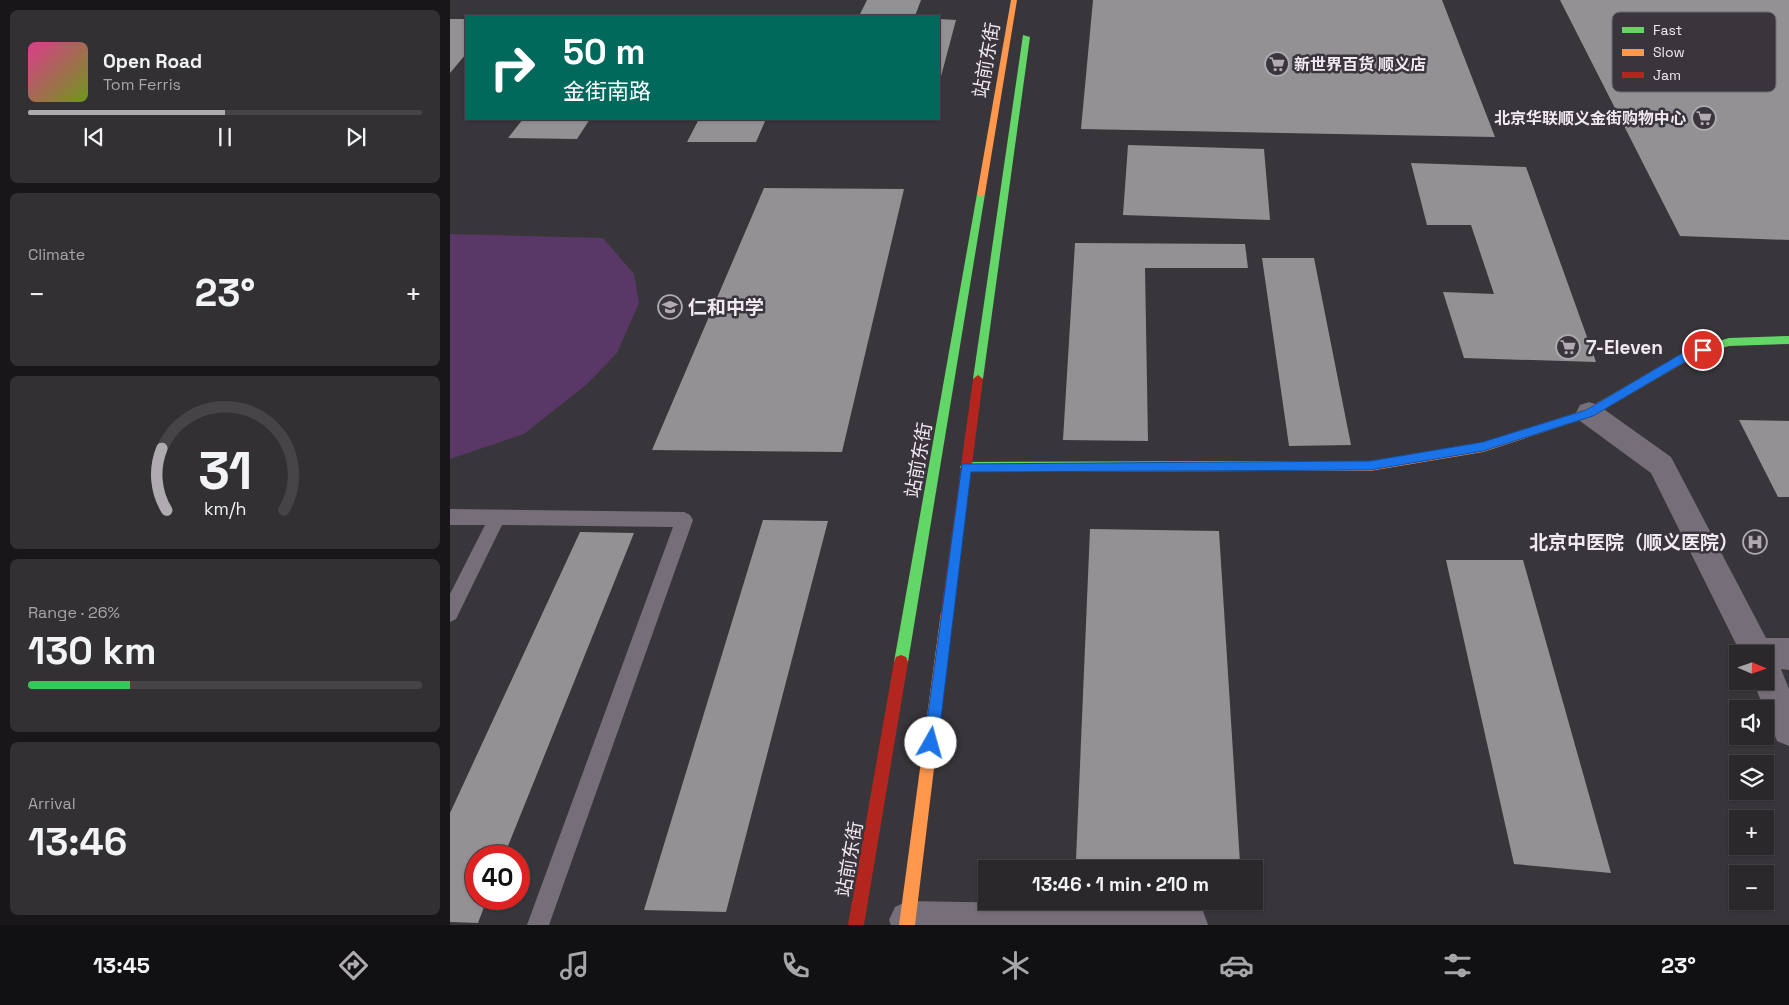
<!DOCTYPE html>
<meta charset="utf-8">
<style>
body{margin:0;font-family:"Space Grotesk","Noto Sans SC",sans-serif;background:#333034;color:#f1f3f6;height:100vh;display:flex;flex-direction:column;font-size:19px;white-space:nowrap}
*{box-sizing:border-box;margin:0}
p{font-size:16px;color:#a6a6a9}
.icon{flex:none;width:28px;height:28px;fill:none;stroke:currentColor;stroke-width:2;stroke-linecap:round;stroke-linejoin:round}
.map{position:relative;flex:1;overflow:hidden}
.drawer{display:flex;flex-direction:column;gap:10px;padding:10px;background:#181618;width:450px}
.drawer>*{flex:none}
.hud{position:absolute;left:15px;top:15px;width:475px;height:105px;border-radius:0px;box-shadow:0 1px 4px #0004,0 0 0 1px #474448;background:#00695c;color:#fff;overflow:hidden}
.needle{width:32px;rotate:92deg}
.tools{position:absolute;left:1279px;top:645px;display:grid;gap:10px}
.tools a{display:grid;place-items:center;width:45px;height:45px;border-radius:0px;background:#2b282c;box-shadow:0 1px 4px #0004,0 0 0 1px #474448;font-size:25px}
.speed{position:absolute;left:15px;top:845px;display:flex;gap:10px;font-size:25px;font-weight:700;text-align:center}
.speed>*{display:grid;place-content:center;width:65px;height:65px;border-radius:50%;background:#2b282c;box-shadow:0 1px 4px #0004,0 0 0 1px #474448;line-height:1}
.speed .limit{border:8px solid #d22;background:#fff;color:#111}
.pin{position:absolute;display:grid;place-items:center;width:42px;height:42px;color:#fff;margin:-21px;border:2px solid #fff;border-radius:50%;box-shadow:0 1px 5px #0007}
.me{position:absolute;width:55px;margin:-28px;rotate:7deg;stroke-linejoin:round;filter:drop-shadow(0 0 4px #0008)}
.turn{display:flex;align-items:center;gap:18px;height:105px;padding:0 15px;font-size:22px}
.turn .icon{width:65px;height:65px;stroke-width:2.5}
.turn b{display:block;font-size:35px;line-height:42px}
.big{font-size:38px;font-weight:800;line-height:1.1}
.drawer .card{flex:1;display:flex;flex-direction:column;justify-content:center;gap:8px;min-width:0;padding:0 18px;border-radius:8px;background:#333034}
.drawer .dial{align-items:center;gap:0}
.dial svg{height:130px;overflow:visible;fill:none;stroke:#474448;stroke-width:7;stroke-linecap:round;text-anchor:middle}
.dial text{fill:#f1f3f6;stroke:none}
.song{display:flex;align-items:center;gap:15px}
.cover{width:60px;height:60px;border-radius:8px;background:linear-gradient(135deg,hsl(330 70% 55%),hsl(80 70% 35%))}
.played{height:5px;border-radius:2px;background:linear-gradient(90deg,#afabb0 50%,#474448 50%)}
.keys{display:flex;justify-content:space-around;direction:ltr}
.heat{display:flex;justify-content:space-between;align-items:center;font-size:28px;direction:ltr}
.charge{height:8px;border-radius:4px;background:linear-gradient(90deg,#34c759 26%,#474448 0)}
.trip{position:absolute;left:528px;top:860px;width:285px;height:50px;border-radius:0px;background:#2b282c;box-shadow:0 1px 4px #0004,0 0 0 1px #474448;font-weight:800;line-height:50px;text-align:center}
.menu{display:flex;height:80px;justify-content:space-around;align-items:center;background:#111012;color:#a6a6a9}
.menu .icon{width:35px;height:35px}
.menu .selected{color:#afabb0}
.menu b{font-size:22px;color:#f1f3f6}
main{display:flex;flex:1;min-height:0}
.map>svg:first-child{display:block}
</style>
<main>
<section class="drawer">
<div class="card">
<div class="song"><i class="cover"></i><div><b>Open Road</b><p>Tom Ferris</p></div></div>
<div class="played"></div>
<div class="keys"><svg class="icon" aria-label="previous" viewBox="0 0 24 24"><path d="M18 5L8 12l10 7zM5 5v14"/></svg><svg class="icon" aria-label="pause" viewBox="0 0 24 24"><path d="M8 5v14M16 5v14"/></svg><svg class="icon" aria-label="next" viewBox="0 0 24 24"><path d="M6 5l10 7-10 7zM19 5v14"/></svg></div>
</div>
<div class="card"><p>Climate</p>
<div class="heat"><a>−</a><b class="big">23°</b><a>+</a></div>
</div>
<div class="card dial"><svg viewBox="0 0 100 80">
<path d="M14 69A42 42 0 1 1 86 69"/>
<path d="M14 69A42 42 0 0 1 11 31" stroke="#afabb0"/>
<text x="50" y="56" font-size="32" font-weight="700">31</text>
<text x="50" y="72" font-size="11">km/h</text>
</svg></div>
<div class="card"><p>Range · 26%</p><b class="big">130 km</b><div class="charge"></div></div>
<div class="card"><p>Arrival</p><b class="big">13:46</b></div>
</section>
<div class="map">
<svg width="1339" height="925" viewBox="0 0 1339 925">
<rect width="100%" height="100%" fill="#39363b"/>
<path fill="#593766" d="M0,234L153,238L184,274L189,303L167,353L136,385L74,434L0,459Z"/>
<path fill="#949195" d="M417,0H471L465,16L410,14Z
M643,0H992L1045,137L631,129Z
M1110,0H1339V240L1230,236Z
M0,19H16V54L0,73Z
M489,19L506,20L489,84Z
M73,119H140L127,139L58,138Z
M249,119H316L306,142H237Z
M678,145L814,149L820,220L673,215Z
M961,163L1076,167L1146,362L1014,358L993,292L1044,294L1021,225H977Z
M314,188L454,189L392,452L202,450Z
M625,243L795,244L798,268H695L698,441L613,440Z
M812,258H864L901,445L839,446Z
M1289,420L1339,421V497H1328Z
M313,520L378,521L276,912L194,910Z
M640,529L769,531L790,863L626,860Z
M130,532L184,533L54,856H26V899H37L28,923L0,922V813Z
M996,560H1073L1161,873L1064,864Z"/>
<g fill="none" stroke-linecap="round" stroke-linejoin="round">
<path fill="#766f79" fill-rule="evenodd" d="M0,509L234,512L240,515L243,520L99,925H77L223,527L52,525L6,619L0,622V594L35,525H0Z"/>
<path fill="#766f79" fill-rule="evenodd" d="M1139,402L1148,405L1221,457L1316,638H1339V670L1331,669L1339,689V746L1327,741L1303,681H1315V654H1291L1201,473L1130,421L1126,413L1130,405Z
M458,901L739,906L753,911L758,925H441L439,920L445,907Z"/>
<path fill="#63d668" fill-rule="evenodd" d="M573,35L580,37L533,379L528,383L523,379Z
M531,191L535,194L458,662L456,667L451,669L446,667L444,662L527,194Z
M1339,336V344L1279,346L1249,355L1244,351L1245,348L1279,338Z
M848,461L852,463L854,466L852,469L848,471L516,472L512,470L510,467L512,464L516,462Z"/>
<path fill="#ff974d" fill-rule="evenodd" d="M561,0H567L535,194L531,197L527,194Z
M1249,347L1253,348L1254,351L1253,354L1244,357L1143,416L1033,452L920,471H848L844,469L842,466L844,463L848,461H920L1033,442L1135,410L1236,351Z
M497,606L501,608L503,612L465,925H449L491,612L493,608Z"/>
<path fill="#b3261e" fill-rule="evenodd" d="M528,375L533,379L503,612L501,616L497,618L493,616L491,612L523,379Z
M451,655L456,657L458,662L414,925H398L444,662L446,657Z"/>
</g>
<path fill="#1a73e8" stroke="#114b97" d="M1253,346L1258,350L1257,353L1243,357L1143,416L1033,451L920,470L521,472L488,743L486,748L481,750L476,748L474,743L512,464L920,461L1033,442L1136,410L1236,351Z"/>
<defs>
<g id="supermarket-ring" transform="scale(1.25)"><circle r="9.5" fill="#3a343d" stroke="#afabb0" stroke-width="1.5"/><path d="M-6-5.5h2.5l.6 2H6L4.5 2H-2.5L-4.4-4H-6ZM-1.5 3.2a1.3 1.3 0 1 0 .1 0ZM3 3.2a1.3 1.3 0 1 0 .1 0Z" fill="#afabb0"/></g>
<g id="school-ring" transform="scale(1.25)"><circle r="9.5" fill="#3a343d" stroke="#afabb0" stroke-width="1.5"/><path d="M0-5L7-2L0 1L-7-2ZM-4 1L0 2.5L4 1V4Q0 6-4 4Z" fill="#afabb0"/></g>
<g id="hospital-ring" transform="scale(1.25)"><circle r="9.5" fill="#3a343d" stroke="#afabb0" stroke-width="1.5"/><path d="M-5-5h3v3.5h4V-5h3V5h-3V1.5h-4V5h-3Z" fill="#afabb0"/></g>
</defs>
<g fill-rule="evenodd">
<use href="#supermarket-ring" x="827" y="64"/>
<use href="#supermarket-ring" x="1254" y="118"/>
<use href="#school-ring" x="220" y="307"/>
<use href="#supermarket-ring" x="1118" y="347"/>
<use href="#hospital-ring" x="1305" y="542"/>
</g>
<g text-anchor="middle" stroke-width="5" stroke-linejoin="round" paint-order="stroke">
<g font-size="16" font-weight="bold" fill="#eeeaef" stroke="#3a343d" text-anchor="start">
<text x="844" y="70">新世界百货 顺义店</text>
<text x="1236" y="124" text-anchor="end">北京华联顺义金街购物中心</text>
</g>
<g font-size="19" fill="#eeeaef" stroke="#3a343d">
<text transform="translate(536 60) rotate(-80)" y="7">站前东街</text>
<text transform="translate(468 460) rotate(-80)" y="7">站前东街</text>
<text transform="translate(399 859) rotate(-80)" y="7">站前东街</text>
</g>
<g font-size="19" font-weight="bold" fill="#eeeaef" stroke="#3a343d" text-anchor="start">
<text x="238" y="314">仁和中学</text>
<text x="1136" y="354">7-Eleven</text>
<text x="1288" y="549" text-anchor="end">北京中医院（顺义医院）</text>
</g>
</g>
<rect x="1162" y="12" width="164" height="80" rx="8" fill="#3a343d" stroke="#706b72" stroke-width="1"/>
<rect x="1172" y="27" width="22" height="6" fill="#63d668"/>
<rect x="1172" y="49" width="22" height="7" fill="#ff974d"/>
<rect x="1172" y="72" width="22" height="6" fill="#b3261e"/>
<g font-size="14" fill="#eeeaef">
<text x="1203" y="35">Fast</text>
<text x="1203" y="57">Slow</text>
<text x="1203" y="80">Jam</text>
</g>
</svg>
<div class="tools">
<a><svg class="needle" viewBox="-14 -14 28 28"><path d="M0-13l5 13h-10z" fill="#e53935"/><path d="M0 13l5-13h-10z" fill="#a6a6a9"/></svg></a>
<a><svg class="icon" aria-label="sound" viewBox="0 0 24 24"><path d="M4 9h4l5-4v14l-5-4H4zM17 9q2 3 0 6"/></svg></a>
<a><svg class="icon" aria-label="layers" viewBox="0 0 24 24"><path d="M12 4l9 5-9 5-9-5zM3 14l9 5 9-5"/></svg></a>
<a>+</a>
<a>−</a>
</div>
<div class="speed"><div class="limit">40</div></div>
<div class="pin" style="left:1253px;top:350px;background:#d93025"><svg class="icon" aria-label="arrive" viewBox="0 0 24 24"><path d="M6 21V4h12l-3 4 3 4H6"/></svg></div>
<svg class="me" style="left:481px;top:743px" viewBox="-20 -20 40 40"><circle r="19" fill="#fff"/><path d="M0-13L10 11 0 6-10 11z" fill="#1a73e8"/></svg>
<div class="trip">13:46 · 1 min · 210 m</div>
<div class="hud">
<div class="turn"><svg class="icon" aria-label="right" viewBox="0 0 24 24"><path d="M7 20v-9h11M14 6l5 5-5 5"/></svg><div><b>50 m</b>金街南路</div></div>
</div>
</div>
</main>
<nav class="menu">
<b>13:45</b>
<svg class="icon selected" aria-label="directions" viewBox="0 0 24 24"><path d="M12 3l9 9-9 9-9-9zM9 14v-3h6M13 9l2 2-2 2"/></svg>
<svg class="icon" aria-label="music" viewBox="0 0 24 24"><path d="M9 18V5l10-2v13"/><circle cx="6" cy="18" r="3"/><circle cx="16" cy="16" r="3"/></svg>
<svg class="icon" aria-label="phone" viewBox="0 0 24 24"><path d="M5 4h4l2 5-3 2q2 4 5 5l2-3 5 2v4C11 20 4 13 5 4z"/></svg>
<svg class="icon" aria-label="climate" viewBox="0 0 24 24"><path d="M12 3v18M4 7l16 10M4 17L20 7"/></svg>
<svg class="icon" aria-label="car" viewBox="0 0 24 24"><path d="M5 17H2v-5l4-1 3-4h7l3 4 3 1v5h-3M9 17h6M6 11h13"/><circle cx="7" cy="17" r="2"/><circle cx="17" cy="17" r="2"/></svg>
<svg class="icon" aria-label="filters" viewBox="0 0 24 24"><path d="M4 7h16M4 17h16"/><circle cx="9" cy="7" r="2"/><circle cx="15" cy="17" r="2"/></svg>
<b>23°</b>
</nav>
